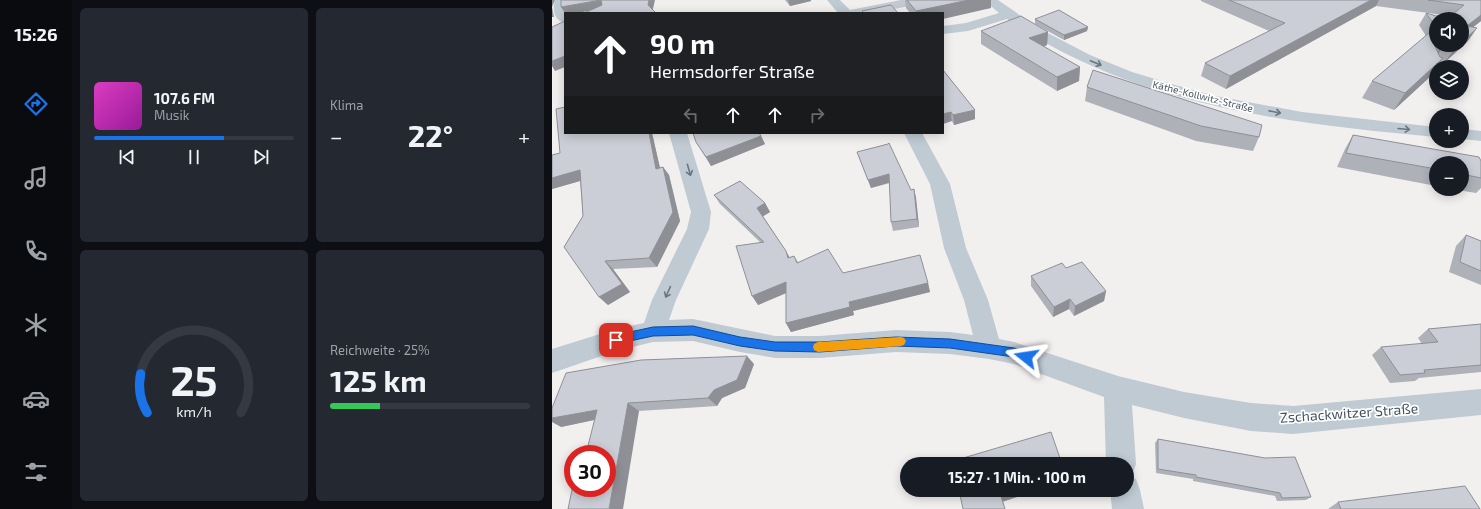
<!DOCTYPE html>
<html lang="de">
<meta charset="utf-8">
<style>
body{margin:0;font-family:"Exo 2",sans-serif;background:#242831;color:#f1f3f6;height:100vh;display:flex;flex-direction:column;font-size:15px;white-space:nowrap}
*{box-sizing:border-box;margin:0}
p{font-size:13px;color:#9ea1a6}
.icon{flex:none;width:22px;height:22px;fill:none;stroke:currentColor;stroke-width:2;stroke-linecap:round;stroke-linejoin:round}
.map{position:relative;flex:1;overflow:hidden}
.details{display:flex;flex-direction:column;gap:8px;padding:8px;background:#0d0f14;width:480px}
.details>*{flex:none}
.hud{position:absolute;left:12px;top:12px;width:380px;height:122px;border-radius:0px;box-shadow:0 2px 10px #0003;background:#202124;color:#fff;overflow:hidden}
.buttons{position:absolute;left:877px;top:12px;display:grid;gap:8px}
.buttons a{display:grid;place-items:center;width:40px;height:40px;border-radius:50%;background:#171b24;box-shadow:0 2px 10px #0003;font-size:20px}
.speed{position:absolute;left:12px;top:445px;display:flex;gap:8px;font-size:20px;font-weight:700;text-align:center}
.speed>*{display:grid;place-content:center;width:52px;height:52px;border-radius:50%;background:#171b24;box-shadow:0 2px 10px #0003;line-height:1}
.speed .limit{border:6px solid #d22;background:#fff;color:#111}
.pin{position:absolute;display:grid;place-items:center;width:34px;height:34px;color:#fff;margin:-17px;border-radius:8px;box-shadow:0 2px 6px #0006}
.me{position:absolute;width:44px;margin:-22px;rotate:285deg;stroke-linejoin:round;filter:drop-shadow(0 0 3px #0008)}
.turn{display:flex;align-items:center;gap:14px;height:84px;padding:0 20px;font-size:18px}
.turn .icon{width:52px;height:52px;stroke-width:2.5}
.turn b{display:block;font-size:28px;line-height:34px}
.lanes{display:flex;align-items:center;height:38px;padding:0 20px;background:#0003;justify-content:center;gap:20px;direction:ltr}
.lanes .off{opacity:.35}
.big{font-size:30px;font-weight:700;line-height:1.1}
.details .card{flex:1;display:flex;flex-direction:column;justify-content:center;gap:6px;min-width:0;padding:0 14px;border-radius:6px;background:#242831}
.details .dial{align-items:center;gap:0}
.dial svg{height:104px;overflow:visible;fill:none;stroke:#363941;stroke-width:7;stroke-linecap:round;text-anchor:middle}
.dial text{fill:#f1f3f6;stroke:none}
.song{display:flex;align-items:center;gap:12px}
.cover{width:48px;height:48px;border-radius:6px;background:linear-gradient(135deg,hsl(310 70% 55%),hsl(300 70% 35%))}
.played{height:4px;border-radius:2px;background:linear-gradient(90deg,#1a73e8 65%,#363941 65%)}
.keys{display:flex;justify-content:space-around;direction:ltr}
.heat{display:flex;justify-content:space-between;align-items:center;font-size:22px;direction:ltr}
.charge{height:6px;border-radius:3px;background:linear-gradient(90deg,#34c759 25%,#363941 0)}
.details .tiles{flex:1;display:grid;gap:8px;grid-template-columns:repeat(2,1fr)}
.trip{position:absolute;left:348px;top:457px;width:234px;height:40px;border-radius:20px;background:#171b24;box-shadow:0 2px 10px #0003;font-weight:700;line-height:40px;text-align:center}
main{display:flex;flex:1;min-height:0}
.tab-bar{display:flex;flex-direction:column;width:72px;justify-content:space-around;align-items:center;background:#090b0e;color:#9ea1a6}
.tab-bar .icon{width:28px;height:28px}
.tab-bar .on{color:#1a73e8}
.tab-bar b{font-size:18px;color:#f1f3f6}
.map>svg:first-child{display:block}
</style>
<main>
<nav class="tab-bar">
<b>15:26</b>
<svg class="icon on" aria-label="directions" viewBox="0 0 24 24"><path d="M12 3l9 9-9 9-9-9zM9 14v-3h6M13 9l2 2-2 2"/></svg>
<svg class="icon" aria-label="music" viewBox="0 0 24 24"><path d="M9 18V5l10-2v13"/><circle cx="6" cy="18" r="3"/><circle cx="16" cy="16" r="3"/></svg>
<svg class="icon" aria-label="phone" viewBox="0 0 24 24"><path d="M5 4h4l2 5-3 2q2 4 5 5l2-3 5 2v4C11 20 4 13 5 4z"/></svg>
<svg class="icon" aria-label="climate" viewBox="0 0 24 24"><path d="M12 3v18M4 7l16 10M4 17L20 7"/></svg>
<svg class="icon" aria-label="car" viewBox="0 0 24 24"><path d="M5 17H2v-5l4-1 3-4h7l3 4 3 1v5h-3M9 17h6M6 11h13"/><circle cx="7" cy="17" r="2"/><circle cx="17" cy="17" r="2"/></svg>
<svg class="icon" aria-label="filters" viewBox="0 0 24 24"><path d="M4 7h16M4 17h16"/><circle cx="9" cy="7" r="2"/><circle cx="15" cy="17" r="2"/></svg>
</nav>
<section class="details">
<div class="tiles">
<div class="card">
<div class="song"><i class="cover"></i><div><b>107.6 FM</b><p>Musik</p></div></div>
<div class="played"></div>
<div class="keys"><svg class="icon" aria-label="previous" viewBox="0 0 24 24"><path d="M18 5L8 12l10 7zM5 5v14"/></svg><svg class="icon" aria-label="pause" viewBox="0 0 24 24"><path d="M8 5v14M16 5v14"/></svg><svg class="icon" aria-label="next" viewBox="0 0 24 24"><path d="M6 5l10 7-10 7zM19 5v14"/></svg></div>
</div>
<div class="card"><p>Klima</p>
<div class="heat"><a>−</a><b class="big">22°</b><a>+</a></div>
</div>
<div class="card dial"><svg viewBox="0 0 100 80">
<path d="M14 69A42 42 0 1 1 86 69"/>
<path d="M14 69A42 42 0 0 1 9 39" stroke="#1a73e8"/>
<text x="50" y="56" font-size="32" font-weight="700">25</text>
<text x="50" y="72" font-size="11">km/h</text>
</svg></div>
<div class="card"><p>Reichweite · 25%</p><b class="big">125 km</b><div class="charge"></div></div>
</div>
</section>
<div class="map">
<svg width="929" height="509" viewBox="0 0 929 509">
<rect width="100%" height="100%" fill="#f2efef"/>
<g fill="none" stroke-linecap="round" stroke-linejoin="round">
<path fill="#bfcad3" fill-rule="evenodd" d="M3,0H15L12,8L13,23C2,20 0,10 3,0Z
M275,0H288L298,10L349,0H374L372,3L368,4L321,13H286Z
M432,0H446L488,29L538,55L580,72L623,85L663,96L750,112L884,127V137C737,124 580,105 455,19L416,31L391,34V26L414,23L447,13Z
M910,129L929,131V141L910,139Z
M117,133H135L159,212L157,229L124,300L117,320L141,319L223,336H268L344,330L398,332L421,335L412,300L392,248L378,184L352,133H370L398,184L414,248L436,300L447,339L462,342L566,376L632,392L699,403L741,406L929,389V415L741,434L699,431L632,418L580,405L584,464L580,475L576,476L584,479L588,490L592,509H560L558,490H575V464H554L552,397L462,364L437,359L398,354L344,352L268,358H223L188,352L141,341L101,342L64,351L0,373V349L64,329L92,323L100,300L135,229L139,212Z"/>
</g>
<path fill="#afb1b8" d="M233,0H259V1L238,6Z
M353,0H439V8L391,13H358L354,8Z
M649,0H929V21L921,27L916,41L892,63L890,60L885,67H884V69L880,75L842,110L810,98L820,81L874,36L867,25L874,13L884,19V45H910L899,16L824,6L674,89L649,76L653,63L717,31L649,1Z
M483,19L536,27L535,31L512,40L483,24Z
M429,31L496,32L495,45L491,47L528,67L527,81L505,91L429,44Z
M391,70L423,110V119L402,125L400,121Z
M535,87L707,137L701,151L644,141L533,101Z
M13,133H100L108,168L111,167L117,175L128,221L105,267L61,269L78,292L56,305L47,297L31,216L28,181L0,189Z
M801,135L929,161V188L924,193L900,189H910V163H884V186L785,167L793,149Z
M209,136L213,144L159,166L144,142Z
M305,152L359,190L362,189L364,198L367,227L341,231L339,222L338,183L319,188L308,160Z
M162,195L213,203L218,212L211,216L238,258L242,256L246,262L291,273L376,283L378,292L301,311L302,315L239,332L234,323V293L206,305L208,242L168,204Z
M914,235L929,241V285L897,272L904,246Z
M514,268L554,291L552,301L522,316L517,309L501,317L479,286V276Z
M929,324V372L867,378L863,381L838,383L820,355L829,347L870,344L866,338L876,329Z
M89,360L202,364L193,388L170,398L165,406L87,411L55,488L42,420L9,427Z
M606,439L759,497L754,500L725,501L723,496L641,481V479L604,473L603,443Z
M786,502L928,509H776Z"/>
<path fill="#8e9096" d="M0,0H3L0,7L2,17H0Z
M49,0L53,8L25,13H13L9,7Z
M97,0H103L100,13L96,5Z
M236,0H259V1L238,6Z
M417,0H439V8L391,19V13H364V11Z
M819,0H827L824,6L674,89L678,76Z
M929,15V21L910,36L915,26Z
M536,27L535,31L512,40V35Z
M925,28L916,41L892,63L901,51L907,45H910V42Z
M496,32L495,45L476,52L477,38Z
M890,45H892L886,54L883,56Z
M13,56V67L3,71L0,66V61Z
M891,58L885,67H884V69L880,75L842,110L853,93Z
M528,67L527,81L505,91V77Z
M423,110V119L402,125L401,115Z
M399,112L400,121L391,124V114Z
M97,133H100L110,177L104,169Z
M209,136L213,144L159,166L154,157Z
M111,167L117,175L128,221L105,267L97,258Z
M28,170L35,179L0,189V178Z
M337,174L339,182L319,188L316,180Z
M362,189L364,198L367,227L365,219Z
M213,203L218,212L210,217L205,208Z
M234,251L239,260L236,258Z
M53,261L61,269L78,292L56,305L47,297Z
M234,282L239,291L206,305L200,296Z
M376,283L378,292L301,311L302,315L239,332L234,323L297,302Z
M554,291L552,301L522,316L523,306Z
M518,299L517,309L501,317L502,307Z
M195,356L202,364L193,388L170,398L165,406L156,398L162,390Z
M76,403L87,411L71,509H57Z
M45,410L56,417L9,427L0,422V418Z
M467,490H487L450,502L449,496Z"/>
<path fill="#cbced6" stroke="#8e9096" d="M9,0H97L96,5L104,13H32L50,5L49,0L9,7Z
M355,0H417L364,11Z
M677,0H819L678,76L653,63L733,23Z
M876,0H929V15L915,26L925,28L910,42V19H895L912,5Z
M339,5L346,13H312L310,11Z
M507,10L536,27L512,35L483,19Z
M874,13L894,19H884V27Z
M469,16L496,32L477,38L528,67L505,77L429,31Z
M13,21V56L0,61V27Z
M884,29V34L881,31Z
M877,33L888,57L891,58L853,93L820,81Z
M897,45H907L901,51Z
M391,70L423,110L401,115L399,112L391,114Z
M541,70L710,125L707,137L649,126L535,87Z
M13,107V133H97L104,169L111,167L121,212L97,258L53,261L70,284L47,297L12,247L31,216L28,170L0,178V155L8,153L4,109Z
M141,133H207L209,136L154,157L144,142Z
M801,135L927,157L929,161V178L910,174V163H884V169L794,153Z
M337,143L359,190L362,189L365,219L339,222L337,174L316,180L305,152L336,144Z
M188,181L213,203L205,208L234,251L236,258L242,256L245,263L276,249L291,273L368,255L376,283L297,302L298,307L234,323V282L200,296L184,246L212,242L162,195Z
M914,235L929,241V271L908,262Z
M530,262L554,291L523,306L518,299L502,307L479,276L510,263L514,268Z
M929,324V365L872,370L873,373L848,375L829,347L886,342L876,329Z
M195,356L185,380L162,390L156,398L76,403L57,509H16L21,485V488H55V454H34L45,410L0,418V408L14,373L89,360Z
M499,432L510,464H402L401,461Z
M606,439L713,458L743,457L759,497L730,498L728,493L644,477V475L606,469Z
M913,486L928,509H789L786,502Z
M407,490H467L449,496L453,509H411Z"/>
<defs><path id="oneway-shaft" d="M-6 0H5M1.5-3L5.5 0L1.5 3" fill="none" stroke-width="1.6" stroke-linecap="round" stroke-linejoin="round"/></defs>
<g stroke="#6a7782">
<use href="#oneway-shaft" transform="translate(544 63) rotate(23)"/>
<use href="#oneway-shaft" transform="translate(723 112) rotate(11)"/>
<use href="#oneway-shaft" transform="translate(852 129) rotate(5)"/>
<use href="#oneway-shaft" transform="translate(137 170) rotate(74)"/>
<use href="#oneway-shaft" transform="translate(116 292) rotate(114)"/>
</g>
<path fill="#1a73e8" stroke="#114b97" d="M141,326L188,337L223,342H268L344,337L398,339L462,348L477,353L479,357L477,360L474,361L462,357L398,348L344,346L268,352L223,351L188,346L141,335L101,336L64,344L60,343L59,340L60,337L64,335L101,327Z"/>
<path fill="#f59e0b" d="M349,337L352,338L354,341L352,345L349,346L266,352L262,350L261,347L262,344L266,342Z"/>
<g text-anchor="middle" stroke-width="3.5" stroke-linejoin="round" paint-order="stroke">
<g font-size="10" fill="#455360" stroke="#fff">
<text transform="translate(651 96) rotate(14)" y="4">Käthe-Kollwitz-Straße</text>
</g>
<g font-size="14" fill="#455360" stroke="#fff">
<text transform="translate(797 413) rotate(-4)" y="5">Zschackwitzer Straße</text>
</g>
</g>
</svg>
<div class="buttons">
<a><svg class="icon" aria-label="sound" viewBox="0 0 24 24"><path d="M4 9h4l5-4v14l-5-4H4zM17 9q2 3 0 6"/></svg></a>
<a><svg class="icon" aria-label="layers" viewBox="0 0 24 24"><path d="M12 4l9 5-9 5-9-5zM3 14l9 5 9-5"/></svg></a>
<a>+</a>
<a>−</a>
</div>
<div class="speed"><div class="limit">30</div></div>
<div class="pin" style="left:64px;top:340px;background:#d93025"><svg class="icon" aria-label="arrive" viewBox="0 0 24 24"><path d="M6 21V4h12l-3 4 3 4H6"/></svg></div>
<svg class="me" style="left:474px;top:357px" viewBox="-20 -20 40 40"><path d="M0-17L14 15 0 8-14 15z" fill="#1a73e8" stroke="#fff" stroke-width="4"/></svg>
<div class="trip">15:27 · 1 Min. · 100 m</div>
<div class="hud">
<div class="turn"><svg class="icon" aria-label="ahead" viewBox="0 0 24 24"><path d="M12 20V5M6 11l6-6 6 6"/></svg><div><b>90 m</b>Hermsdorfer Straße</div></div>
<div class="lanes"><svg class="icon off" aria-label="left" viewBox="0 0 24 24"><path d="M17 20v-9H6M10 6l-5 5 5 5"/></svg><svg class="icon" aria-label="ahead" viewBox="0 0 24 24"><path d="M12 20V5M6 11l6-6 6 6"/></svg><svg class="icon" aria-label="ahead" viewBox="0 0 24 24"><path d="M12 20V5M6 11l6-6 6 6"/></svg><svg class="icon off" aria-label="right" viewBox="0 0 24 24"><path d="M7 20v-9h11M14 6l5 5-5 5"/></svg></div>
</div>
</div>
</main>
